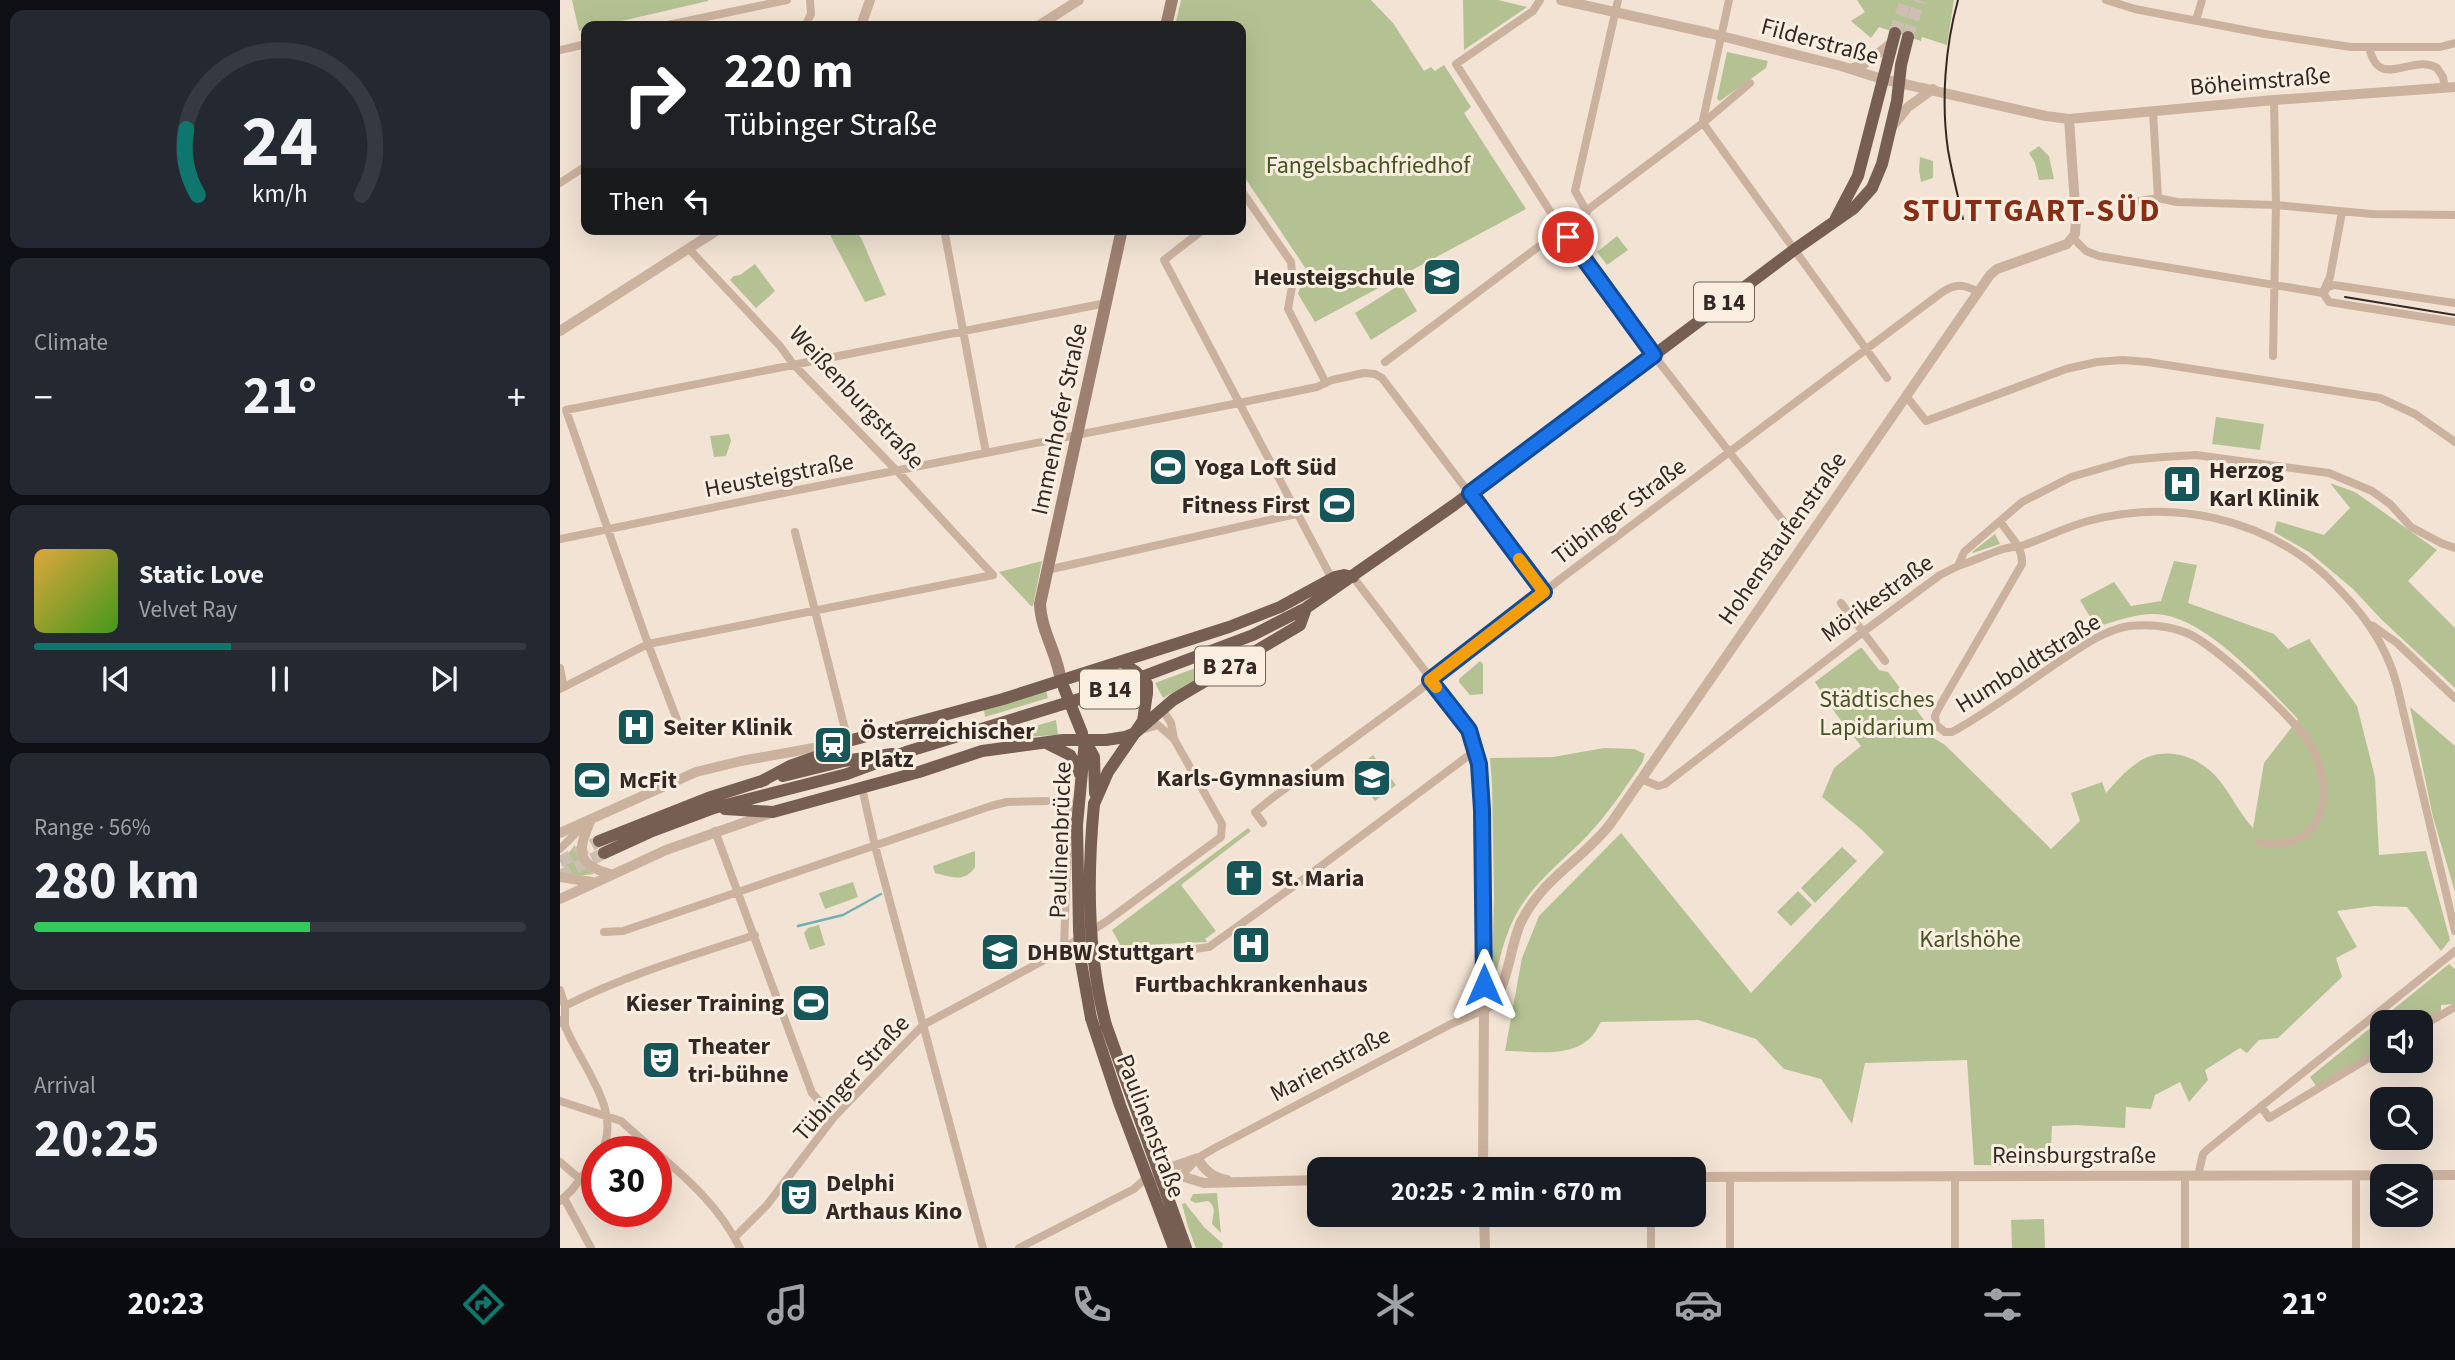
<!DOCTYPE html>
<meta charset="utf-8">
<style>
body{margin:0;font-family:"Source Sans 3",sans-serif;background:#242831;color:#f1f3f6;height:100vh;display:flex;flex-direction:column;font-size:26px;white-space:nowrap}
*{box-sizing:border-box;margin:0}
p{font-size:23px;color:#9ea1a6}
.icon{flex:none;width:38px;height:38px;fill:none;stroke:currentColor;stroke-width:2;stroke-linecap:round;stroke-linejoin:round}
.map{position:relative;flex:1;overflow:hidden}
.details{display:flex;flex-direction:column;gap:10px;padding:10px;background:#0d0f14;width:560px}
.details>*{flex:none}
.top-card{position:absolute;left:21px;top:21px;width:665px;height:214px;border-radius:14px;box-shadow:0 7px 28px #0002;background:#202124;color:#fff;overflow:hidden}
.fabs{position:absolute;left:1810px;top:1010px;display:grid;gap:14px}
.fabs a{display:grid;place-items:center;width:63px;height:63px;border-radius:14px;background:#171b24;box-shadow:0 7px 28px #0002;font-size:35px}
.speed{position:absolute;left:21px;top:1136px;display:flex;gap:14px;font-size:35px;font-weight:700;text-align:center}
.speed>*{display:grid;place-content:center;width:91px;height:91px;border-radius:50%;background:#171b24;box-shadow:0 7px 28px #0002;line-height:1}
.speed .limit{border:10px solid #d22;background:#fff;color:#111}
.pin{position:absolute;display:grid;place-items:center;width:60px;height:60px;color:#fff;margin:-30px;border:4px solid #fff;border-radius:50%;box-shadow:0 2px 7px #0007}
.me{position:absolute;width:77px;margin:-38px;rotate:0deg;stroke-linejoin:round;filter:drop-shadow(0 0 5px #0008)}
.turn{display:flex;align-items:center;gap:24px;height:147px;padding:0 28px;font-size:32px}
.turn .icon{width:91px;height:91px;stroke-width:2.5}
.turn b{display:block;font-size:49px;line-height:60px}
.then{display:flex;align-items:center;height:66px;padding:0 28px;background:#0003;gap:14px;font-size:26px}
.big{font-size:52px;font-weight:700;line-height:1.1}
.details .card{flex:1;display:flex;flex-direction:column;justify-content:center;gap:10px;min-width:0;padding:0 24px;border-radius:14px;background:#242831}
.details .dial{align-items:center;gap:0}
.dial svg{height:182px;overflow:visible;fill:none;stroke:#363941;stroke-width:7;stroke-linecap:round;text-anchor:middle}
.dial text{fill:#f1f3f6;stroke:none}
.song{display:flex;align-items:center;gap:21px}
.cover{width:84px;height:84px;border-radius:10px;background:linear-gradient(135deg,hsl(40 70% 55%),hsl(100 70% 35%))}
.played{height:7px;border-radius:4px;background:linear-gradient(90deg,#0f766e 40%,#363941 40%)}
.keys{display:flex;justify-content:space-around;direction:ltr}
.heat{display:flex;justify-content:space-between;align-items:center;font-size:38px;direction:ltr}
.charge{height:10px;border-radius:5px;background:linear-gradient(90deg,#34c759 56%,#363941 0)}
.trip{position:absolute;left:747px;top:1157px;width:399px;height:70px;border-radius:14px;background:#171b24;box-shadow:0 7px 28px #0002;font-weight:700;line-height:70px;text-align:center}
.tab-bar{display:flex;height:112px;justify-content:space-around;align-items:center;background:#090b0e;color:#9ea1a6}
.tab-bar .icon{width:49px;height:49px}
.tab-bar .current{color:#0f766e}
.tab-bar b{font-size:32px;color:#f1f3f6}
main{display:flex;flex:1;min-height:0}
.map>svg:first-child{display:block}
</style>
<main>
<section class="details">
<div class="card dial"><svg viewBox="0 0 100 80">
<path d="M14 69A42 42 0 1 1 86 69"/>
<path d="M14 69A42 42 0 0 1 9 40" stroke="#0f766e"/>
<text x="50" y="56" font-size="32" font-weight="700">24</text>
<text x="50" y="72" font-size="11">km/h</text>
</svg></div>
<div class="card"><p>Climate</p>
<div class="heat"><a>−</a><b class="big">21°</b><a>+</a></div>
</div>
<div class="card">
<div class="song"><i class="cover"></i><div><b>Static Love</b><p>Velvet Ray</p></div></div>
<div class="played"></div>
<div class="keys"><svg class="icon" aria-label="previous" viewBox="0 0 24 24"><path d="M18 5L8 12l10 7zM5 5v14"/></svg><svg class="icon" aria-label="pause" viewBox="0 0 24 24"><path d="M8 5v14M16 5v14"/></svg><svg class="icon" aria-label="next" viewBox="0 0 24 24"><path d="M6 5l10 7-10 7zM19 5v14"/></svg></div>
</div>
<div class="card"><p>Range · 56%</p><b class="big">280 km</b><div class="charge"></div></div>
<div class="card"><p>Arrival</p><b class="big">20:25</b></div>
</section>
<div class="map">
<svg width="1895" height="1248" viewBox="0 0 1895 1248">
<rect width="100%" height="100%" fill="#f2e3d4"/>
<path fill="#b4c293" d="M12,0H148V1L40,26H26V29L19,31Z
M621,0H811L833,23L864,71L871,67L875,71L884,65L911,107L904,113L966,209L755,322L738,294L746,269L681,172L686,169L681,161V26H615Z
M903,0H938L967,7L904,50Z
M1297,0H1394L1387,45L1362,37L1361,41L1319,27L1311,38L1291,21L1305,12Z
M1167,52L1208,61L1206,68L1160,101L1157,99Z
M1479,146L1489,156L1494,179L1479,180L1475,163L1469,153Z
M1360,157L1373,161V178L1361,182L1359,170Z
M270,229H294L301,238L326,295L305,302L268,231Z
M1057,236L1068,250L1047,265L1037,252Z
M195,264L215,291L196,308L170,280L174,276L180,275Z
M841,284L857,311L811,340L795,313Z
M1656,417L1704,424L1700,450L1652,444Z
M169,434L171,441L166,456L154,457L150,436Z
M1770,483L1795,492L1877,550L1848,581L1895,628V688L1821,619L1793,589L1749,552L1714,532L1717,521L1764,535L1790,508Z
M1435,534L1440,544L1413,553L1412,552Z
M482,561L473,606H471L439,572Z
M1614,561L1637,565L1628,603L1714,634L1728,649L1749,639L1797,706L1815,777L1819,855L1866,851L1890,940L1881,951L1847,907L1814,906L1777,911L1797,947L1776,958L1782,977L1718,1038L1699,1040L1687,1053L1680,1048L1645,1070L1648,1080L1629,1102L1620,1082L1595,1095L1591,1109L1566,1107L1565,1128L1516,1125L1492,1126L1490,1166L1414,1165L1407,1060L1305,1063L1292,1124L1261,1079L1224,1069L1196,1039L1138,1020L1041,1022C1038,1026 1036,1032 1032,1036C1012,1059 971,1051 945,1051L962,958L979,916L1061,833L1191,993L1324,852L1301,829L1262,797L1274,768L1301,746L1276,714L1255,682L1300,648H1302L1319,670L1328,672L1364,720L1361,725L1367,734L1385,745L1491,849L1520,821L1511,793L1542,782L1546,793C1556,782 1565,771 1577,763C1604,744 1640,756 1659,780C1671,795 1680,814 1693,828L1704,763L1738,719C1706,686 1651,623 1604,615C1582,611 1558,621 1536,627L1520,600L1554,582L1571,606L1601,601Z
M690,648L613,695L612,693L603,698L595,683Z
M920,661L923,664V694L910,695L899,682V679Z
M486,691L488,698L425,717L424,710Z
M1850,707L1895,746V892L1873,817Z
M496,720L498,735L448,738L447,734Z
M1044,748L1074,749L1085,754L1082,763C1065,788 1048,814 1027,836C1003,861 976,880 958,911C945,933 940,958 934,982H932L934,895L932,784L930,758L993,757Z
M813,755L836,785L815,801L792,771Z
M688,828L691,831L621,885L656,931L645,939L647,942L561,946L552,930Z
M15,845L22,865L34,874L8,877L3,860Z
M1282,847L1297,861L1255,903L1241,888Z
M415,851V867C405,883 391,877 375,873L373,866Z
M293,882L298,897L265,909L259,893Z
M1238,891L1252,905L1231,926L1217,912Z
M259,925L265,945L250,950L244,933L248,928Z
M1889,964L1895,969V1004L1881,1005V1011L1860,1024V1022H1822V1047L1756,1086L1750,1077Z
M657,1193L661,1233L652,1224C652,1216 658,1208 648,1201L635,1203L630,1200L633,1194Z
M625,1203L644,1227L663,1244L662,1248H636L628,1227L622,1204Z
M1484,1219L1485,1248H1452L1451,1220Z"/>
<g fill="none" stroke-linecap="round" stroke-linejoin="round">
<path stroke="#71b1b2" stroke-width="2.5" d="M238,926L283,915L321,894"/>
<path stroke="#ccbeb1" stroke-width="12" stroke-dasharray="12 6" stroke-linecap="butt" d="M1335,33L1346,0
M1348,37L1359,0
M0,862L39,841
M0,876L44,853"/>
<path stroke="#cbb29f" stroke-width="8" d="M980,0L973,11L896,64L1002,230L1085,344L1227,526
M1546,0L1575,9L1705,34L1791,47H1880L1895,43
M1636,20L1642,0
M103,26L227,0
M245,26L251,14L250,0
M1809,47C1819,92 1850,53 1877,68L1883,77L1885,88
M0,50L26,44
M1593,111L1598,198
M1143,120L1169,0
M1143,123L1327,378
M0,183L26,166
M681,190L731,262L733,281L728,309L766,383
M1575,202L1598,198L1617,202L1716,205L1812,214L1895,215
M1027,212L1015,191L1058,0
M384,229L426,453
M644,229L604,260L772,579
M1513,238L1526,251L1539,256L1763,293L1769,302L1895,322
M129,249L220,346L233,364L338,472L433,575
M1764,290L1770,277L1782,212
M1763,293L1768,287L1774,285L1895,303
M1713,356L1716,205L1714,100
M825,362L1143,123L1190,83
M1346,396L1366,421L1506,369L1537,362L1563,360L1588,362L1820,398L1855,414L1895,442
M1440,521C1449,536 1463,546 1462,564L1378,709L1375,716L1376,725L1385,732H1392C1427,713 1460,688 1494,665C1517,650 1541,631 1569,626C1588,624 1610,626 1627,633C1654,644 1738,721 1752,747C1776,795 1763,854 1699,842
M235,532L288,741
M0,539L238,490L679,403L757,387L772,380L804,373L815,374L822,378L984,592
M1398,566L1404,552L1462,502L1511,477L1570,460L1603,457L1636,455L1769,473L1812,491L1830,504L1851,527L1881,543L1895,548
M487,570L736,514
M1281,603L1325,661
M1813,626L1837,643L1895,698
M0,668L4,687
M0,689L88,644L433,575
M585,729L598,725L614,739
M121,730L88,644L6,410L546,303
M1081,779L1098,786L1105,784L1303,632L1380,575L1398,566C1413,561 1428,554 1443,549C1450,547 1457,547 1464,545C1485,538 1506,527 1528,521C1612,499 1702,517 1766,576C1799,608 1825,640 1837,685L1895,931
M302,788L315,846L423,1248
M497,801H509L504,948
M703,823L695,812L711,799L853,695L999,580L1381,293C1395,283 1404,284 1418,292
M155,831L252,1093L274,1117
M0,849L24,825
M44,932L63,931L431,806L447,802L487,801
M603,951H621L649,947L745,878L916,750
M0,990L5,1006V1026
M5,1006C66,975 131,956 195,935
M0,1020L5,1026C20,1064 64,1112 41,1152
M1860,1027L1895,1007
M0,1101L61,1121L96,1152
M1701,1106L1709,1118L1822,1050
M96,1152C130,1181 160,1208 180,1248
M0,1162L20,1179
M621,1176L638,1158L653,1149L891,1024L924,1010L921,783L916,750L905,723L793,577
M1638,1176L1643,1154L1648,1149L1895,951
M1796,1176V1248
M1170,1177V1248
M1395,1177V1248
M4,1198L31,1248
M0,1201L11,1191L37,1157
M1091,1214V1248
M175,1237L207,1205L274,1117L363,1025L490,957L547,921L661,837L662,824L614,739L611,723L602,709
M459,1248L574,1189L587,1177
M1625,1248V1176"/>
<path stroke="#cbb29f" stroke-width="10" d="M1001,0L1149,33L1281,66L1322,79L1486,116L1509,119L1714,100L1895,87
M301,26L310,0
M478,26L519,0
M1291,69L1304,64L1332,43
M1332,127L1348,107L1373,89
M0,331L159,229
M31,819C19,848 13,864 50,874
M0,833L136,772L181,761L281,743
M0,877L32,882
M0,899L106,850L211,813
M923,1169L924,1010C948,997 949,947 961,922C983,877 1022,861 1051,823L1430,275L1437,269L1507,244L1515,234L1516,219L1509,119
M596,1177L598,1172L638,1158C643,1170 654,1178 667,1180
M1134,1177L1895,1175
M596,1181L602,1182L621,1176L644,1183L760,1180
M924,1214L925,1248"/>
<path stroke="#9e8071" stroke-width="12" d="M606,26L612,0
M501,682C498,654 481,632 480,604L562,229"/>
<path stroke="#775e53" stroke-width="12" d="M1276,218L1298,176L1335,33
M525,740L534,757L535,793
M488,744L510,755L520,774
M223,776L284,761L332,754
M200,782L230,766L273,751L281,743L443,699L669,627L720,607L775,577L784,575L793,577
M534,804L548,772L583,721L587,693
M165,809L213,812L359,772L422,751L503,740H546L565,737L575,733L613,700L740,625L746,608
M39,841L148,798L205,780
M44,853L90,832L154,808L287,774L346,752L539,693L693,635L746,608L894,505L1234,250L1294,208L1312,188L1322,164L1337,101L1341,65L1348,37
M519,930L517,825L525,740
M531,1018L560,1105L614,1248
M546,1025L626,1248"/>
<path stroke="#342824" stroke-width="2" d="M1398,0C1385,47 1381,102 1388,150C1392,173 1398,196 1403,219
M1785,297L1895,315"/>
<path stroke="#775e53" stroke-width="12" d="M567,666L576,672L587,684V693
M504,688L522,733
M534,804C527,877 527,954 546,1025
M519,930L521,962L531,1018"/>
</g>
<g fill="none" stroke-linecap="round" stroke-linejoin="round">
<g stroke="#114b97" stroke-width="18">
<path id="route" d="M924,985L922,810L919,764L909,730L870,680L984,592L910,493L1094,355L1008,237"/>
</g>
<use href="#route" stroke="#1a73e8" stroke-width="12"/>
<path stroke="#f59e0b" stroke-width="12" d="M876,687L870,680L984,592L959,559"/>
</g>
<defs>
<g id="school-square" transform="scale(2.0125)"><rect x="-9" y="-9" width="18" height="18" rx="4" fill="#165658" stroke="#faeee0"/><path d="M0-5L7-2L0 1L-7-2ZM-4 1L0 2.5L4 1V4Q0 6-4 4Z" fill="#fff"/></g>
<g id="stadium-square" transform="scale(2.0125)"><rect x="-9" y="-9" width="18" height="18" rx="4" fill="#165658" stroke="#faeee0"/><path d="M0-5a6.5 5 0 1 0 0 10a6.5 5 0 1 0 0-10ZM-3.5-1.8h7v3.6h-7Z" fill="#fff"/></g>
<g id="hospital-square" transform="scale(2.0125)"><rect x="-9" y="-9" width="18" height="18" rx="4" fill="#165658" stroke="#faeee0"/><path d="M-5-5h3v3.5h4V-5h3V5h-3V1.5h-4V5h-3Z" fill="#fff"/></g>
<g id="station-square" transform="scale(2.0125)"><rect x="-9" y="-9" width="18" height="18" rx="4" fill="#165658" stroke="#faeee0"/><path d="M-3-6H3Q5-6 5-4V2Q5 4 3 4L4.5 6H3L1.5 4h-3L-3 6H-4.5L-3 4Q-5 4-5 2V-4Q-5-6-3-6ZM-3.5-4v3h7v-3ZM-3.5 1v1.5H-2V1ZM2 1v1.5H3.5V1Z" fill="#fff"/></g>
<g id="church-square" transform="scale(2.0125)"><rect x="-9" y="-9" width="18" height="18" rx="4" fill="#165658" stroke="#faeee0"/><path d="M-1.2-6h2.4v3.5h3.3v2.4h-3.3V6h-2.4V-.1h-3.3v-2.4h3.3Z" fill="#fff"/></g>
<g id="university-square" transform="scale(2.0125)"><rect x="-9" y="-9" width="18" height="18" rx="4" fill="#165658" stroke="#faeee0"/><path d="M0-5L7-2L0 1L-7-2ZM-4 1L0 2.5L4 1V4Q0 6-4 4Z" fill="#fff"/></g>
<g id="theatre-square" transform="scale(2.0125)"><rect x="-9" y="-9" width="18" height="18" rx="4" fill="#165658" stroke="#faeee0"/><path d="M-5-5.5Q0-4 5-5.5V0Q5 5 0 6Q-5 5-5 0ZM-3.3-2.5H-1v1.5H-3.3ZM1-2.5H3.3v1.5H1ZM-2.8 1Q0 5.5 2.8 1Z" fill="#fff"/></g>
</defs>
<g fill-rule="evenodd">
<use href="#school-square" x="882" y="277"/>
<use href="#stadium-square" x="608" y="467"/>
<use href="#hospital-square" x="1622" y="484"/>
<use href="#stadium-square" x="777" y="505"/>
<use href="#hospital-square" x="76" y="727"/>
<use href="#station-square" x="273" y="745"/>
<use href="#school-square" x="812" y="778"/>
<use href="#stadium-square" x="32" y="780"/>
<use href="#church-square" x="684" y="878"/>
<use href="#hospital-square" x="691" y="945"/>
<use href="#university-square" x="440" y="952"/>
<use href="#stadium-square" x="251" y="1003"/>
<use href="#theatre-square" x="101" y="1060"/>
<use href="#theatre-square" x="239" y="1197"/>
</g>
<g text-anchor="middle" stroke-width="6" stroke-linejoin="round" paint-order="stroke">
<g fill="#faeee0" stroke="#6f635c" stroke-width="2">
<rect x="1134" y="282.5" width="60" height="39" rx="5"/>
<rect x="635" y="646.5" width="70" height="39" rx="5"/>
<rect x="520" y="669.5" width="60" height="39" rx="5"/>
</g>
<g font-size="23" font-weight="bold" fill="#342824">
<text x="1164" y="310">B 14</text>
<text x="670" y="674">B 27a</text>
<text x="550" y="697">B 14</text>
</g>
<g font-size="24" fill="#342824" stroke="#faeee0">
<text transform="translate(1260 41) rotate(15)" y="8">Filderstraße</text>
<text transform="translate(1700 81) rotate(-5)" y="8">Böheimstraße</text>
<text transform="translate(297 397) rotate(47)" y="8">Weißenburgstraße</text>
<text transform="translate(499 419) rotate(-78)" y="8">Immenhofer Straße</text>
<text transform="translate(219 475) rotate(-11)" y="8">Heusteigstraße</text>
<text transform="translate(1059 511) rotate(-37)" y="8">Tübinger Straße</text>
<text transform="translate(1222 538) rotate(-55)" y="8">Hohenstaufenstraße</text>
<text transform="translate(1317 598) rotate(-36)" y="8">Mörikestraße</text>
<text transform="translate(1468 663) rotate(-32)" y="8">Humboldtstraße</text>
<text transform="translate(500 840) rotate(-88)" y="8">Paulinenbrücke</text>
<text transform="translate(770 1064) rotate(-28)" y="8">Marienstraße</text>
<text transform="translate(291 1078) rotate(-48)" y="8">Tübinger Straße</text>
<text transform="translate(591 1126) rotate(69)" y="8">Paulinenstraße</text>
<text x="1514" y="1163">Reinsburgstraße</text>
</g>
<g font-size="24" fill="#445425" stroke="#faeee0">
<text x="808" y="173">Fangelsbachfriedhof</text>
<text x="1317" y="707">Städtisches<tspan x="1317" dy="28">Lapidarium</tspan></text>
<text x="1410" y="947">Karlshöhe</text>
</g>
<g font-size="24" font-weight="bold" fill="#342824" stroke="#faeee0" text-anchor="start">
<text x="855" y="285" text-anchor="end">Heusteigschule</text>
<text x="635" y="475">Yoga Loft Süd</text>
<text x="1649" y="478">Herzog<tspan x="1649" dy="28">Karl Klinik</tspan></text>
<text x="750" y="513" text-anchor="end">Fitness First</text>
<text x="103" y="735">Seiter Klinik</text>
<text x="300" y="739">Österreichischer<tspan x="300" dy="28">Platz</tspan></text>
<text x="785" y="786" text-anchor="end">Karls-Gymnasium</text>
<text x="59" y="788">McFit</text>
<text x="711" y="886">St. Maria</text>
<text x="467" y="960">DHBW Stuttgart</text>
<text x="691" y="992" text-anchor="middle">Furtbachkrankenhaus</text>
<text x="224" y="1011" text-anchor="end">Kieser Training</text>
<text x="128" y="1054">Theater<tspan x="128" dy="28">tri-bühne</tspan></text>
<text x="266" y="1191">Delphi<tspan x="266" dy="28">Arthaus Kino</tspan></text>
</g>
<g font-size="32" font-weight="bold" letter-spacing="2" fill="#892e16" stroke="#faeee0">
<text x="1472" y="221">STUTTGART-SÜD</text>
</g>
</g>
</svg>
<div class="fabs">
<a><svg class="icon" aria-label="sound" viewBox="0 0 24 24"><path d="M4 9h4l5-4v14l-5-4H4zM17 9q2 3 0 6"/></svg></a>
<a><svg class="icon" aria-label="search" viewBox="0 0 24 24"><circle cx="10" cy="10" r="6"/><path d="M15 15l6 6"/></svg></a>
<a><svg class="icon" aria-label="layers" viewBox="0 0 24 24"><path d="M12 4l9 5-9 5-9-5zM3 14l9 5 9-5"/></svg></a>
</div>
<div class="speed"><div class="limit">30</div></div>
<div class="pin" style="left:1008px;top:237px;background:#d93025"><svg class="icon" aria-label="arrive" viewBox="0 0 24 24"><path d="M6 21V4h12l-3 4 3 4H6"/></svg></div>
<svg class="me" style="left:924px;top:985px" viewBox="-20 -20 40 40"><path d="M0-17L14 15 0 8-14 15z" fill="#1a73e8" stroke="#fff" stroke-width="4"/></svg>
<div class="trip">20:25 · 2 min · 670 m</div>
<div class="top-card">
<div class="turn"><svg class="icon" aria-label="right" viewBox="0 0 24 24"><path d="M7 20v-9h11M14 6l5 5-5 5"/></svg><div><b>220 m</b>Tübinger Straße</div></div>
<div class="then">Then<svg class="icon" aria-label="left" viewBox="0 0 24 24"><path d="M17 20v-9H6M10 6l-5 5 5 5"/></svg></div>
</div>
</div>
</main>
<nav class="tab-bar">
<b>20:23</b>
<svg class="icon current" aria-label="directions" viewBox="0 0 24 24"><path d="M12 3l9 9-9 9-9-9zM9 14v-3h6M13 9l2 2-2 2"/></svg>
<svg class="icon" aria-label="music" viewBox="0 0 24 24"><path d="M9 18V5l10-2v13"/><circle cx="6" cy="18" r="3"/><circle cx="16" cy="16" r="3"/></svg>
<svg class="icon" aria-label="phone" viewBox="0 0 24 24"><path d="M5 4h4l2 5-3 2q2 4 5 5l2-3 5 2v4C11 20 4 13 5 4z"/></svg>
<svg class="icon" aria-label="climate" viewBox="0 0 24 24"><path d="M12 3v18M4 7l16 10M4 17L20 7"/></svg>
<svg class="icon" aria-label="car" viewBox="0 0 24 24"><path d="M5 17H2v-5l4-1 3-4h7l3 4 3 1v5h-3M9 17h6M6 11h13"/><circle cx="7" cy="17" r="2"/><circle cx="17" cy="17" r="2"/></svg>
<svg class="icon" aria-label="filters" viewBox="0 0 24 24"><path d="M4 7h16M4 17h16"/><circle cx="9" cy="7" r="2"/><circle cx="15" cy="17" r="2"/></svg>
<b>21°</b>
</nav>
